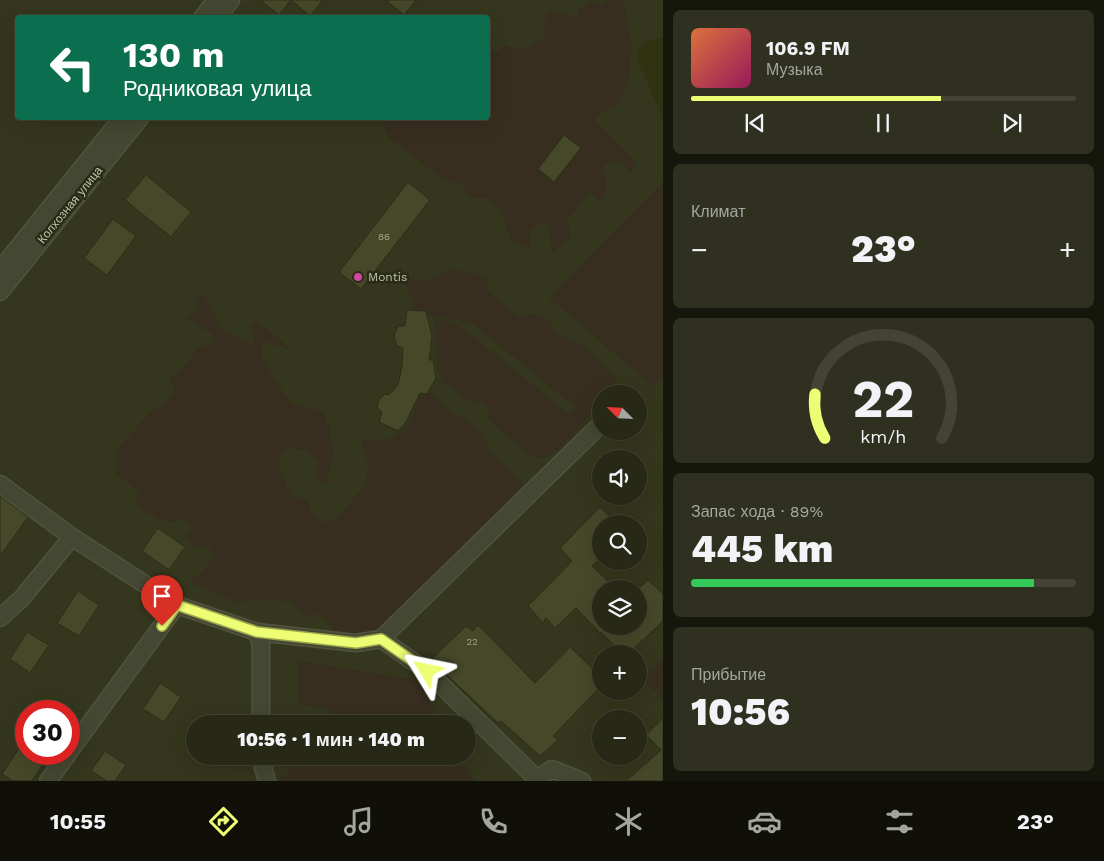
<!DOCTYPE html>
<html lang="ru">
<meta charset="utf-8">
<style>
body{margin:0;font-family:"Work Sans",sans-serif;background:#2f301f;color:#f1f3f6;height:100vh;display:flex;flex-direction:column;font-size:19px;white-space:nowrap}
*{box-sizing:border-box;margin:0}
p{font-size:16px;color:#a4a6a1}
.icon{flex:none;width:28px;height:28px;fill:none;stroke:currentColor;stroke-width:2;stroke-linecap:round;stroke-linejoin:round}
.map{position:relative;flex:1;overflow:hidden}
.drawer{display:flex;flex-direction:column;gap:10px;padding:10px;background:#15160c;width:441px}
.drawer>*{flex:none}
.top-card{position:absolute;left:15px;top:15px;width:475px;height:105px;border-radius:5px;box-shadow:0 5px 20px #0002,0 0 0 1px #434435;background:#0b6e4f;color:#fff;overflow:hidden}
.needle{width:32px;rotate:294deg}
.fabs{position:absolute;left:592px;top:385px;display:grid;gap:10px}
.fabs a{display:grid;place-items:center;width:55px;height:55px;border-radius:50%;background:#272816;box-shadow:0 5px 20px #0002,0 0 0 1px #434435;font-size:25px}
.speed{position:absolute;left:15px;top:700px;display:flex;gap:10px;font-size:25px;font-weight:700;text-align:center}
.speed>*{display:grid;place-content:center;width:65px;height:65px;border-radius:50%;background:#272816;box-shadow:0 5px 20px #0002,0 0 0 1px #434435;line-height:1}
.speed .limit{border:8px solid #d22;background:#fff;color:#111}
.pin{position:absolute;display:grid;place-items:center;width:42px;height:42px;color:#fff;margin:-51px -21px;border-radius:50% 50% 50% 0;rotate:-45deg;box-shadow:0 0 5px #0007}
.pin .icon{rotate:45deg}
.me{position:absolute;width:55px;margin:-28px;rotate:305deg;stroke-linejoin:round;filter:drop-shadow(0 0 4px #0008)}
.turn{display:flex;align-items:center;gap:18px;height:105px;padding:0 25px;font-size:22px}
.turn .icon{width:65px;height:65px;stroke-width:2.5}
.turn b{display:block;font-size:35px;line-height:42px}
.big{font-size:38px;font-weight:800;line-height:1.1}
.drawer .widget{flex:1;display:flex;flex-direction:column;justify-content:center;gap:8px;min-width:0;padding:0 18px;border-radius:8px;background:#2f301f}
.drawer .dial{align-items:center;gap:0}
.dial svg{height:130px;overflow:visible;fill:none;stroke:#434435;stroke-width:7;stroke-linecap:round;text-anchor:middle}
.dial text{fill:#f1f3f6;stroke:none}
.song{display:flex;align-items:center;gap:15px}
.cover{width:60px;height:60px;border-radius:8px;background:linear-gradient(135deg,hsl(20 70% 55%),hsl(330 70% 35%))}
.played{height:5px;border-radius:2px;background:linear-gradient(90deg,#edfe75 65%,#434435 65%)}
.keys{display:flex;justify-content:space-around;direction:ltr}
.heat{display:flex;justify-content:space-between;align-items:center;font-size:28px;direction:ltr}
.charge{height:8px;border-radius:4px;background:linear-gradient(90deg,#34c759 89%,#434435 0)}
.trip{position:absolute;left:186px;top:715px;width:290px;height:50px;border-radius:25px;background:#272816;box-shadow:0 5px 20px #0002,0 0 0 1px #434435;font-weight:800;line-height:50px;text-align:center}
.tab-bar{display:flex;height:80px;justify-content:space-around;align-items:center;background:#101009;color:#a4a6a1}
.tab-bar .icon{width:35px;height:35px}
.tab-bar .active{color:#edfe75}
.tab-bar b{font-size:22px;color:#f1f3f6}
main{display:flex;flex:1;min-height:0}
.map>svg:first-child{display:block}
</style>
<main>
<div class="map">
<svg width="663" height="781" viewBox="0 0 663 781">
<rect width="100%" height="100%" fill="#34361d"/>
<path fill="#372e1f" d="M607,0H623L632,45L628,82L619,104L605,111L594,119L637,162L631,172L620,160L603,166L607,190L600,203L590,192L568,219L570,238L552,252L550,233L547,221L529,230L531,250L511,239L499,209L488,198H470L462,184L444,179L389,138L382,118H488V48L497,53L504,45L525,49L546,37L544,24L548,11L560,12L577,18L579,9L591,1L600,5Z
M663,182V377L652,385L549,298Z
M452,269L474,274L487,280L488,291L518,317L536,314L550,321L554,331L571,341L582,344L618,380L607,394H601V401C591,413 557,460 540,458C527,457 499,428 488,419L490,411L485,404L464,399L454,389L445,384L437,370L435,318L458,324L570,415L575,407L472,323L415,312L407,286L400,281L384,279L392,274L428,281Z
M204,295L213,311L221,328L253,344V334L248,326L257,321L293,351L263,341L262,356L274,379L291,403L322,412L330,429L333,452L327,484L319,483L315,476L317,461L306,450L287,448L278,462L286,485L293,497L307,501L311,510L322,522L336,520L366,484L368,462L360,439C367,439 376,441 384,440C404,436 410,421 418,404L414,395L424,386L449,411L467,421L484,435L489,450L524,484L381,629L355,637L333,631L330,622L315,613L306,618L292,601L255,600L237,602L189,582L203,571L213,557L209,547L193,546L186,536L191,530L184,518L172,522L158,519L135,504L140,492L116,474L117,449L149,414L165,403L175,391L170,379L181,370L199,348L214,344L211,333L187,318L197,309L194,299Z
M663,659V700L642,679Z
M298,661L418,680L442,724H330L329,709L299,704Z
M311,756H460L474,781H281L280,779Z"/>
<path fill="#303311" d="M663,37V119L639,64L638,52L645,42Z"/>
<path fill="#46482a" stroke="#2b2d18" d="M260,0H323L310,16L291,0L279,15Z
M386,0H416L404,15Z
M564,135L581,148L554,182L538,169Z
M146,175L191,212L171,237L125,200Z
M408,182L430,200L361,289L339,272Z
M113,219L136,236L107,275L84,258Z
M407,310L426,311L432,336L429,360H433L436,378L427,394L420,393L406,422L398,431L379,422L382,412L377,408L379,399L385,394L389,395L398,385L402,366L403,348L397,346L394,336L398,326H405Z
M0,496L28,517L0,556Z
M601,506V508L617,524H601V558L592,566L616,589H601V626H639V588L648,580L663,594V621L628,654H623L601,632V634L576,608L555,628L546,618L543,623L528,606L572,561L560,548Z
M158,528L185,547L169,570L142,551Z
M78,591L99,605L79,636L57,623Z
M478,625L535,683L570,647L601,677V686L553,736L558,740L540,756L501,721L498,723L431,660L466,626L473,631Z
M27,632L49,645L30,673L10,659Z
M160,683L181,697L164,722L143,709Z
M663,718V781H626L661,750L646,735Z
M20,747L26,751V754H31L44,763L32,781H13L2,774Z
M105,751L126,765L115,781H107L91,771Z"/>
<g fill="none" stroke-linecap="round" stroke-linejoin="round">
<g stroke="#51533d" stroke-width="19">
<path id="minor" d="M202,18L216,0
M217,18L231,0
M0,270L122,118
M0,292L140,118
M0,484L72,537L177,605L257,632L356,643L381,639L427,671L537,779L552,769L582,781
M0,618L22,598L72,537
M257,632L261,645V724
M381,639L601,424
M69,752L177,605
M261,756V760L267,781
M48,781L68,754"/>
</g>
<use href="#minor" stroke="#444731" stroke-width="16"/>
</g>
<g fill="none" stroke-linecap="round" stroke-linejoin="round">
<g stroke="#9aa54c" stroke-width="12">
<path id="route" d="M162,626L177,605L257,632L356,643L381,639L427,671"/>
</g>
<use href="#route" stroke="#edfe75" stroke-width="9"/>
</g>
<circle fill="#d1479c" stroke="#292b17" stroke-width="2" cx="358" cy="277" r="5"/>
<g text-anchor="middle" stroke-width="5" stroke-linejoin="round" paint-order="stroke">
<g font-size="10" fill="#a2a489">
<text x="384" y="240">86</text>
<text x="472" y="645">22</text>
</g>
<g font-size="12" fill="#c1c4aa" stroke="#292b17">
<text transform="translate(70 205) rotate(-51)" y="4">Колхозная улица</text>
</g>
<g font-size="12" fill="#c1c4aa" stroke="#292b17" text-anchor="start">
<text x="368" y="281">Montis</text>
</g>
</g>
</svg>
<div class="fabs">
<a><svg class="needle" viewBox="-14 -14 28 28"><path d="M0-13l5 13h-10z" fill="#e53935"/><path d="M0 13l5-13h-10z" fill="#a4a6a1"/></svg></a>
<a><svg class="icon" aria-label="sound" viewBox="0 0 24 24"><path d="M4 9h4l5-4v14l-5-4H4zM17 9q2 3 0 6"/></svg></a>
<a><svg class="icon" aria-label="search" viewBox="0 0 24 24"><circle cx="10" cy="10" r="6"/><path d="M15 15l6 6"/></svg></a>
<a><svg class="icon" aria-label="layers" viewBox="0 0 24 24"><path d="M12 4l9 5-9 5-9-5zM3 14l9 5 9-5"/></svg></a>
<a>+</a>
<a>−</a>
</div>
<div class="speed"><div class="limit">30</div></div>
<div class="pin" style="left:162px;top:626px;background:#d93025"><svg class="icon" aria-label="arrive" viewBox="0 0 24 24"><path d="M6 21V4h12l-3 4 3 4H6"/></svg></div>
<svg class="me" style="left:427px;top:671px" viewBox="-20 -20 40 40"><path d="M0-17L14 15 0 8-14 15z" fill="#edfe75" stroke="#fff" stroke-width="4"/></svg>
<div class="trip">10:56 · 1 мин · 140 m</div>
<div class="top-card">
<div class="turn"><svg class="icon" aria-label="left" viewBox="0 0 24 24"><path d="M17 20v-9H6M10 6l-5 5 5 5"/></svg><div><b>130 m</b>Родниковая улица</div></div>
</div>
</div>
<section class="drawer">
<div class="widget">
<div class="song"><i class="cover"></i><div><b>106.9 FM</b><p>Музыка</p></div></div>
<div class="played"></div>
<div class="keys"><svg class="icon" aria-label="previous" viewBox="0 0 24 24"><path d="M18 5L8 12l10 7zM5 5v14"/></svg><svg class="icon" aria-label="pause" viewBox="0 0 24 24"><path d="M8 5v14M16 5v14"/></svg><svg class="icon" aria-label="next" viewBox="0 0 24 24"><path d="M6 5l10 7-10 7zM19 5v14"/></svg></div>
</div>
<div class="widget"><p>Климат</p>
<div class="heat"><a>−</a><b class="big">23°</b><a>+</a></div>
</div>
<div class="widget dial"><svg viewBox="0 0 100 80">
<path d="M14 69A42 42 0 1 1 86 69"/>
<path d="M14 69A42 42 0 0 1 8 42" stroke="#edfe75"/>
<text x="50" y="56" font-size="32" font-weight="700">22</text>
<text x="50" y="72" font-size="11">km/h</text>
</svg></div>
<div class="widget"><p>Запас хода · 89%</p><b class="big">445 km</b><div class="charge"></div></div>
<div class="widget"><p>Прибытие</p><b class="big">10:56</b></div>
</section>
</main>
<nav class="tab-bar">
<b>10:55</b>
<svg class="icon active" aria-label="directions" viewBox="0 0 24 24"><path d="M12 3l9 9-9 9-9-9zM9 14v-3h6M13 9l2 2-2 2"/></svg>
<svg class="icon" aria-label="music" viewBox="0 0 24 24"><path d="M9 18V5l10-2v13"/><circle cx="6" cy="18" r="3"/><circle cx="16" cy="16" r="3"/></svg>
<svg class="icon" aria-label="phone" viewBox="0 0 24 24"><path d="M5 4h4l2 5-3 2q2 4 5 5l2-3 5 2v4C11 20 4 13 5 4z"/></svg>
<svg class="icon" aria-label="climate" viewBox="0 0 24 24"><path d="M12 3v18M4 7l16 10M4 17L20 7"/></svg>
<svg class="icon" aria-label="car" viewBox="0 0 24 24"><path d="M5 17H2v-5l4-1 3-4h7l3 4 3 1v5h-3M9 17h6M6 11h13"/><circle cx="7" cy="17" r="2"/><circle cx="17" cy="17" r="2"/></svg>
<svg class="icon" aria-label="filters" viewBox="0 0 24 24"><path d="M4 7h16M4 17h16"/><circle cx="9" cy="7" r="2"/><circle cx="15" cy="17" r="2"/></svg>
<b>23°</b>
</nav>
